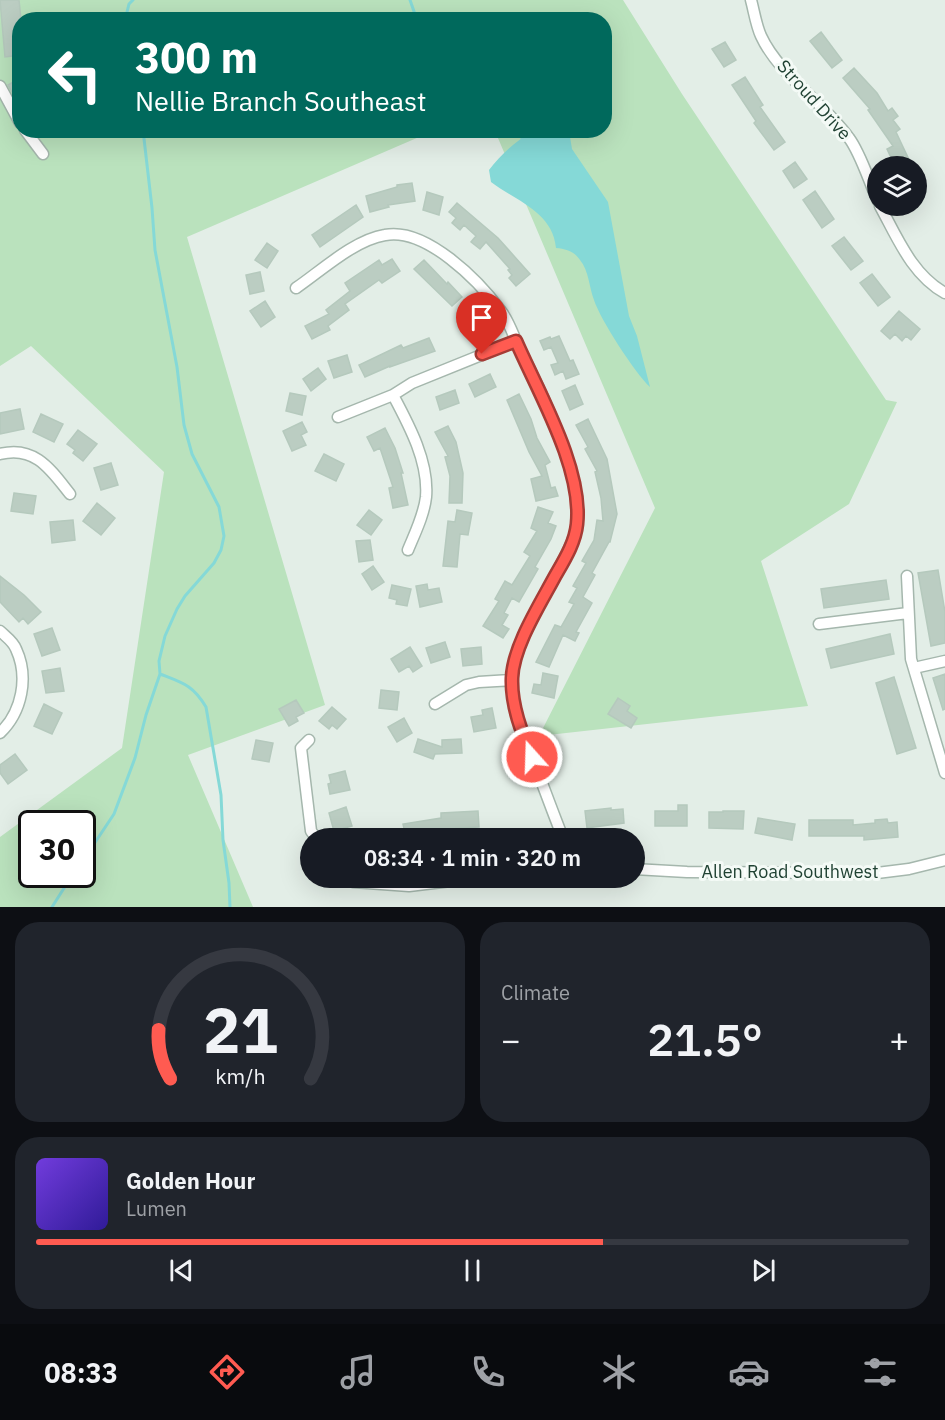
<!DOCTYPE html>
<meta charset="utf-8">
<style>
body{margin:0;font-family:"IBM Plex Sans",sans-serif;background:#20242c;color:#f1f3f6;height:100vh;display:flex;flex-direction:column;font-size:22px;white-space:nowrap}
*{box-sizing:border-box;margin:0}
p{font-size:20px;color:#9ea1a6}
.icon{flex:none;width:33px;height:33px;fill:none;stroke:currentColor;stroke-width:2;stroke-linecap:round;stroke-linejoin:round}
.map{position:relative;height:907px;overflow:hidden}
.sheet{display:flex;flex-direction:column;gap:15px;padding:15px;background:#0d0f14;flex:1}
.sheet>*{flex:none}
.guide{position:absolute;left:12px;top:12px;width:600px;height:126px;border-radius:24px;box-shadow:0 6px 24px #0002;background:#00695c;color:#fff;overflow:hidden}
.buttons{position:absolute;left:867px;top:156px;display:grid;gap:12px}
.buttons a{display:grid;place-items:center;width:60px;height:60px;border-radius:50%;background:#171b24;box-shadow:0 6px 24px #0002;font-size:30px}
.speed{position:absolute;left:18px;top:810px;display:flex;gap:12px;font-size:30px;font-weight:700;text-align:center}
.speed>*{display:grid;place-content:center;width:78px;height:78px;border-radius:50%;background:#171b24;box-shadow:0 6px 24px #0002;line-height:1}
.speed .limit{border:3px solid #111;border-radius:9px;background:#fff;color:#111}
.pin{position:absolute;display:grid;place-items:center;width:51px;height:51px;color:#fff;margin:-62px -26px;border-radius:50% 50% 50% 0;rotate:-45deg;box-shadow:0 0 6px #0007}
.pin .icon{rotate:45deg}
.me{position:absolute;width:66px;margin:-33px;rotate:340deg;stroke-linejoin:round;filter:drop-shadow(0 0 4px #0008)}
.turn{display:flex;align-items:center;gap:21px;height:126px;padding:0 24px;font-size:27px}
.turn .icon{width:78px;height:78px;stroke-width:2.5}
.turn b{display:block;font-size:42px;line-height:51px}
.big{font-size:45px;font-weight:600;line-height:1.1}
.sheet .card{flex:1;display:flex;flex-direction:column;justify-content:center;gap:9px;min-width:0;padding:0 21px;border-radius:24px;background:#20242c}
.sheet .dial{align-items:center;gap:0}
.dial svg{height:156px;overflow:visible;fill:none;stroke:#363941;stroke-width:7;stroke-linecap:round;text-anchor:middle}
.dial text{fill:#f1f3f6;stroke:none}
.song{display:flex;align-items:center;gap:18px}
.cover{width:72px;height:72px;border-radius:9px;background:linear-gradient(135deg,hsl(260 70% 55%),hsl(250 70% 35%))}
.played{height:6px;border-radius:3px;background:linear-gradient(90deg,#ff5b51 65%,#363941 65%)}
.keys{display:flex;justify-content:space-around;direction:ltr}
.heat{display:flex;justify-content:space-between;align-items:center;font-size:33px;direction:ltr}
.sheet .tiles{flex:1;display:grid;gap:15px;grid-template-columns:1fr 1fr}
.card:last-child{grid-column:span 2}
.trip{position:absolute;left:300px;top:828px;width:345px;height:60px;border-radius:30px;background:#171b24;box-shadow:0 6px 24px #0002;font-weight:600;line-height:60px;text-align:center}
.menu{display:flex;height:96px;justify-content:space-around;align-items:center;background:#090b0e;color:#9ea1a6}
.menu .icon{width:42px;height:42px}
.menu .on{color:#ff5b51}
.menu b{font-size:27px;color:#f1f3f6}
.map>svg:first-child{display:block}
</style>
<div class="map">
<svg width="945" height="907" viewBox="0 0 945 907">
<rect width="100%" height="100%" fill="#e3eee7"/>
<path fill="#bae2bd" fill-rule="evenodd" d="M0,0H623L682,94L886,400L897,402L849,504L761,561L808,706L539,736L655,508L495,131L604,130V20H20V130L433,131L187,237L325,705L188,755L253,907H0V837L122,748L164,472L31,346L0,366ZM32,824H82V874H32Z"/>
<path fill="#85d9d7" d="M533,131H569L572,149L608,202L629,316L637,336L650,387C635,373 600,319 594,300C589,287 589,271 580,260C574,251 566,249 556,248C553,212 516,201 491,182L489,170C501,154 516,141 533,131Z"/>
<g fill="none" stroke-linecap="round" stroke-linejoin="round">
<path stroke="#85d9d7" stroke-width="3" d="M410,0L417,20
M125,20L129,4L133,0
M514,130L522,138
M160,674C183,683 193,685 206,707L221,795L223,840L229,883L230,907
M82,862L114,814L135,758L146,715L160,674L159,661L165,636L177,609L185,596L214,563L221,550L224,536L219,507L192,454L184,425L177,367L155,250L152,208L143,130
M52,907L73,874"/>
</g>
<path fill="#bbcdc2" stroke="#b5c9bd" stroke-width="1.5" d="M0,0H19L21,20L20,55L5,57Z
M821,32L842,60L832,68L810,41Z
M725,42L736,60L724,67L712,49Z
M854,68L877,93L888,111L892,108L898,116L893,120L900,129L896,132L912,166H895L887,149L893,146L868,110L870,109L843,78Z
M745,77L763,105L760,107L785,142L774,150L754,123L756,121L732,85Z
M20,78V106L8,85Z
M795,162L807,179L794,188L783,171Z
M412,183L415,201L388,205L389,207L370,212L366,196L397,187V185Z
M815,191L834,219L822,228L803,200Z
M427,192L443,197L439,215L423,210Z
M457,203L498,238L530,274L516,286L509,278L512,275L508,270L510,269L486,242L480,249L471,242L476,236L464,225L460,230L452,223L456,218L449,212Z
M356,205L363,217L320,247L312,235Z
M844,237L863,261L851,270L832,246Z
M267,243L278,251L267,268L255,260Z
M392,259L400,271L382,283L379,280L345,304L349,310L328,326L330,330L312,339L305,326L329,314L326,310L350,291L345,283L379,260L382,265Z
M424,260L447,284L448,282L462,297L452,306L414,269Z
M260,272L264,291L250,294L246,275Z
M872,274L890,297L878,306L860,283Z
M265,301L275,317L261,327L250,311Z
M899,311L920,329L911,340L906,336L902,341L895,334L890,339L881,331Z
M478,312L486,327L469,335L461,321Z
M559,336L570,361L573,360L579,374L566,379L563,371L555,375L551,365L558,363L551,347L544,350L540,341L550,337L551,339Z
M429,338L435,351L390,367V366L365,377L359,365L401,345L403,348Z
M347,355L352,372L334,378L328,361Z
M318,368L326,379L311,391L303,379Z
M490,374L496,387L475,397L469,384Z
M575,385L583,404L570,410L562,391Z
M455,390L459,403L440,410L436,397Z
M290,393L306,396L302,415L286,411Z
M519,394L531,419L537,438L550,462L545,465L551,488L555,487L558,496L536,501L531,479L542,476L529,452L507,400Z
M20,409L24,429L0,434V413Z
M41,414L63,424L54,442L33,432Z
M588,419L607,459L617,514L610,542H609L592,573L595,575L583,597L592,603L576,632L579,633L575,641L563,635L549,667L536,662L555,625L561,627L574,604L569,602L577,588L573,586L586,563L582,561L594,540L597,520L603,521L601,498L595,472L597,471L585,449L588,447L576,425Z
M302,422L307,432L301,435L306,445L292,451L283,431Z
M448,426L456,442L463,473L462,503H449L450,476L445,457L448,456L435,432Z
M385,428L395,448L403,473H401L408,505L393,508L389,488L393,487L380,448L374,451L367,437Z
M78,430L97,444L83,461L73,453L75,450L67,444Z
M324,454L344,464L336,481L315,471Z
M111,463L118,485L101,490L94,468Z
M14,493L36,496L33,514L11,511Z
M97,503L115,518L101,535L83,521Z
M538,507L553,512L548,523L556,526L551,539L535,567L538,569L519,602L512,598L504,613L508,615L502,625L509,629L503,638L483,626L499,601L495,599L505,581L512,585L530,556L524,552L537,531L531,528Z
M369,510L382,520L371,535L357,525Z
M457,510L472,513L468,535L460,534L457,567L443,566L448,521L455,522Z
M73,520L75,540L52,543L50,522Z
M370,540L373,560L359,562L356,541Z
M373,566L384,582L372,590L362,574Z
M938,570L945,612V643L931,646L918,573Z
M0,576L24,595L41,612L28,624L23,618L19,622L0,602Z
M886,580L889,599L824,608L821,589Z
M427,584L428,590L439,588L442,602L420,607L416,586Z
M392,585L411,589L407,606L396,604L397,600L389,598Z
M52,628L60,650L42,656L34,634Z
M890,634L894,654L831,668L826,649Z
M445,642L450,657L431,663L426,648Z
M410,647L422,666L413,672L409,666L399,672L391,659Z
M481,647L482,664L463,666L461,649Z
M60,668L64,691L46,693L42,671Z
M543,673L558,676L554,698L532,693L534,684L541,685Z
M945,674V709L943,710L933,678Z
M894,677L916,748L897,754L876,683Z
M381,690L399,692L397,710L379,708Z
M618,698L630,706L627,711L637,718L631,728L608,714Z
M296,700L304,713L296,717L298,721L289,726L279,709Z
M44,704L62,713L52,734L34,726Z
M332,707L346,719L337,729L332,725L329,729L319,721Z
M492,708L496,728L474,732L471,717L483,715L482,710Z
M404,718L412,733L397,742L388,727Z
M418,739L442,747V740L461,739L462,753L435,754L433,759L414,752Z
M256,740L273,743L269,762L252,759Z
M15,754L27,770L8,784L0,773V765Z
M345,771L350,790L330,794L328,784L331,783L329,775Z
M678,805H687V826H655V811H678Z
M346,807L352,826L334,831L329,813Z
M611,808V810L623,809L624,823L587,828L585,811Z
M478,811L479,827L430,830L431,834L412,838L411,832L405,833L403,824L441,818V813Z
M723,811H744L743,829L709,828V812H723Z
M758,818L795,824L792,840L755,833Z
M887,819L888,823L897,822L898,837L864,840V836H809V820H853V825L875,823V820Z"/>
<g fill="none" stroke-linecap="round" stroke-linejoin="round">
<g stroke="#a5b7ad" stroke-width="13">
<path id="minor" d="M751,0C754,11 756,25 761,36C779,75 824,103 849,138C861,154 869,182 878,201
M0,86L20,123
M25,130L43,154
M880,206C897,237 912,275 945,293
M296,288C321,271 354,240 385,235C426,227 479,281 501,311C510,323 513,335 519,348C541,390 584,480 577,526C574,541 566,555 559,568C544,597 513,647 512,680C511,708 524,736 534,762C544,788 553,813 563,838
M393,395C409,425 429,462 426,497C424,515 415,533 408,550
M338,417L393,395L412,383L516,341
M0,454C35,445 51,470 70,494
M907,576L911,659L945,773
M819,624L908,613
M0,631C6,637 13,641 16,649C29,677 22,712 0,733
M914,668L945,661
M435,704L466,685L479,682L512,680
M309,740L301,748L311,831L316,838
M634,869L687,872L877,873L909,869L945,860
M348,878L353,882L409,886L476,878"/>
</g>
<use href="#minor" stroke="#fff" stroke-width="10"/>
</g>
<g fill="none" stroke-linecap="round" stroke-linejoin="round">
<g stroke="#a63b35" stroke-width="15">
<path id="route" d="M482,354L516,341C538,392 583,468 577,524C575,544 563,562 554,578C539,606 513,647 512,678C511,706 522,733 532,757"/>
</g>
<use href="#route" stroke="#ff5b51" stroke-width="10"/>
</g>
<g text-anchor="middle" stroke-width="6" stroke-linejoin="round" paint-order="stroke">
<g font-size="18" fill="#204233" stroke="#f4faf6">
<text transform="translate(814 100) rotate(48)" y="6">Stroud Drive</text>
<text x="790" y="878">Allen Road Southwest</text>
</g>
</g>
</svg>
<div class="buttons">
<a><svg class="icon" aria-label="layers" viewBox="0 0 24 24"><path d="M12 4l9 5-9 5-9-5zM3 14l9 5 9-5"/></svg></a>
</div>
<div class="speed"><div class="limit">30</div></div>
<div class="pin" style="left:482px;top:354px;background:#d93025"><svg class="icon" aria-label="arrive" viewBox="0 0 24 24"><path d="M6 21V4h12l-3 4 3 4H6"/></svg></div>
<svg class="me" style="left:532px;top:757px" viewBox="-20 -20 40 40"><circle r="17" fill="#ff5b51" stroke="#fff" stroke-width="3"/><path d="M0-11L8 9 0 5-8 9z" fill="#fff"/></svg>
<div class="trip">08:34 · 1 min · 320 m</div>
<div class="guide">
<div class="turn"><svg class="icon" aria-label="left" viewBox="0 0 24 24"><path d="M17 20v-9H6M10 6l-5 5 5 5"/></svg><div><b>300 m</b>Nellie Branch Southeast</div></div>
</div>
</div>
<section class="sheet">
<div class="tiles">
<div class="card dial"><svg viewBox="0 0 100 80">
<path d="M14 69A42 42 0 1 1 86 69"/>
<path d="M14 69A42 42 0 0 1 8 44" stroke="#ff5b51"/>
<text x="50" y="56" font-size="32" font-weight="700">21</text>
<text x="50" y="72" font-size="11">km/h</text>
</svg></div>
<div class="card"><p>Climate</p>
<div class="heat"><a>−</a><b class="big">21.5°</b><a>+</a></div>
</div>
<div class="card">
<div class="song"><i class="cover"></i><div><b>Golden Hour</b><p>Lumen</p></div></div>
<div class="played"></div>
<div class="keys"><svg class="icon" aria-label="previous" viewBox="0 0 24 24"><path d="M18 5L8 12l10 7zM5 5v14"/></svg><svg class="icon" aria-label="pause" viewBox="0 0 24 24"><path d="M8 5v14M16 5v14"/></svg><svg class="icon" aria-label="next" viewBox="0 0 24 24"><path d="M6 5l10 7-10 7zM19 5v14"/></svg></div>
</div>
</div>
</section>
<nav class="menu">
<b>08:33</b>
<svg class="icon on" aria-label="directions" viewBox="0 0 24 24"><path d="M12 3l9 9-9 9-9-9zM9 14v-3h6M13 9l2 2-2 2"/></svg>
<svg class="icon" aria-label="music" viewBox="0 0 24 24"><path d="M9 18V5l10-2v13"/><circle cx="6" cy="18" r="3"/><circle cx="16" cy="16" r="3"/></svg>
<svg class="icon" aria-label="phone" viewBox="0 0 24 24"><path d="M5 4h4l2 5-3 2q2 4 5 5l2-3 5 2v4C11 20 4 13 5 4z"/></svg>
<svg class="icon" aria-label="climate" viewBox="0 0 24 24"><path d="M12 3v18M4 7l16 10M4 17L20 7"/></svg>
<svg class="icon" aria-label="car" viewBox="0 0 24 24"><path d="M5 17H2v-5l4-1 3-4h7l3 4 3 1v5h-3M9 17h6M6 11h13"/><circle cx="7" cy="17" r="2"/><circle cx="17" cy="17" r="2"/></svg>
<svg class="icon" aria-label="filters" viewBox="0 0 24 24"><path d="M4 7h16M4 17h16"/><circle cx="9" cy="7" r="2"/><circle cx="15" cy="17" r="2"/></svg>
</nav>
